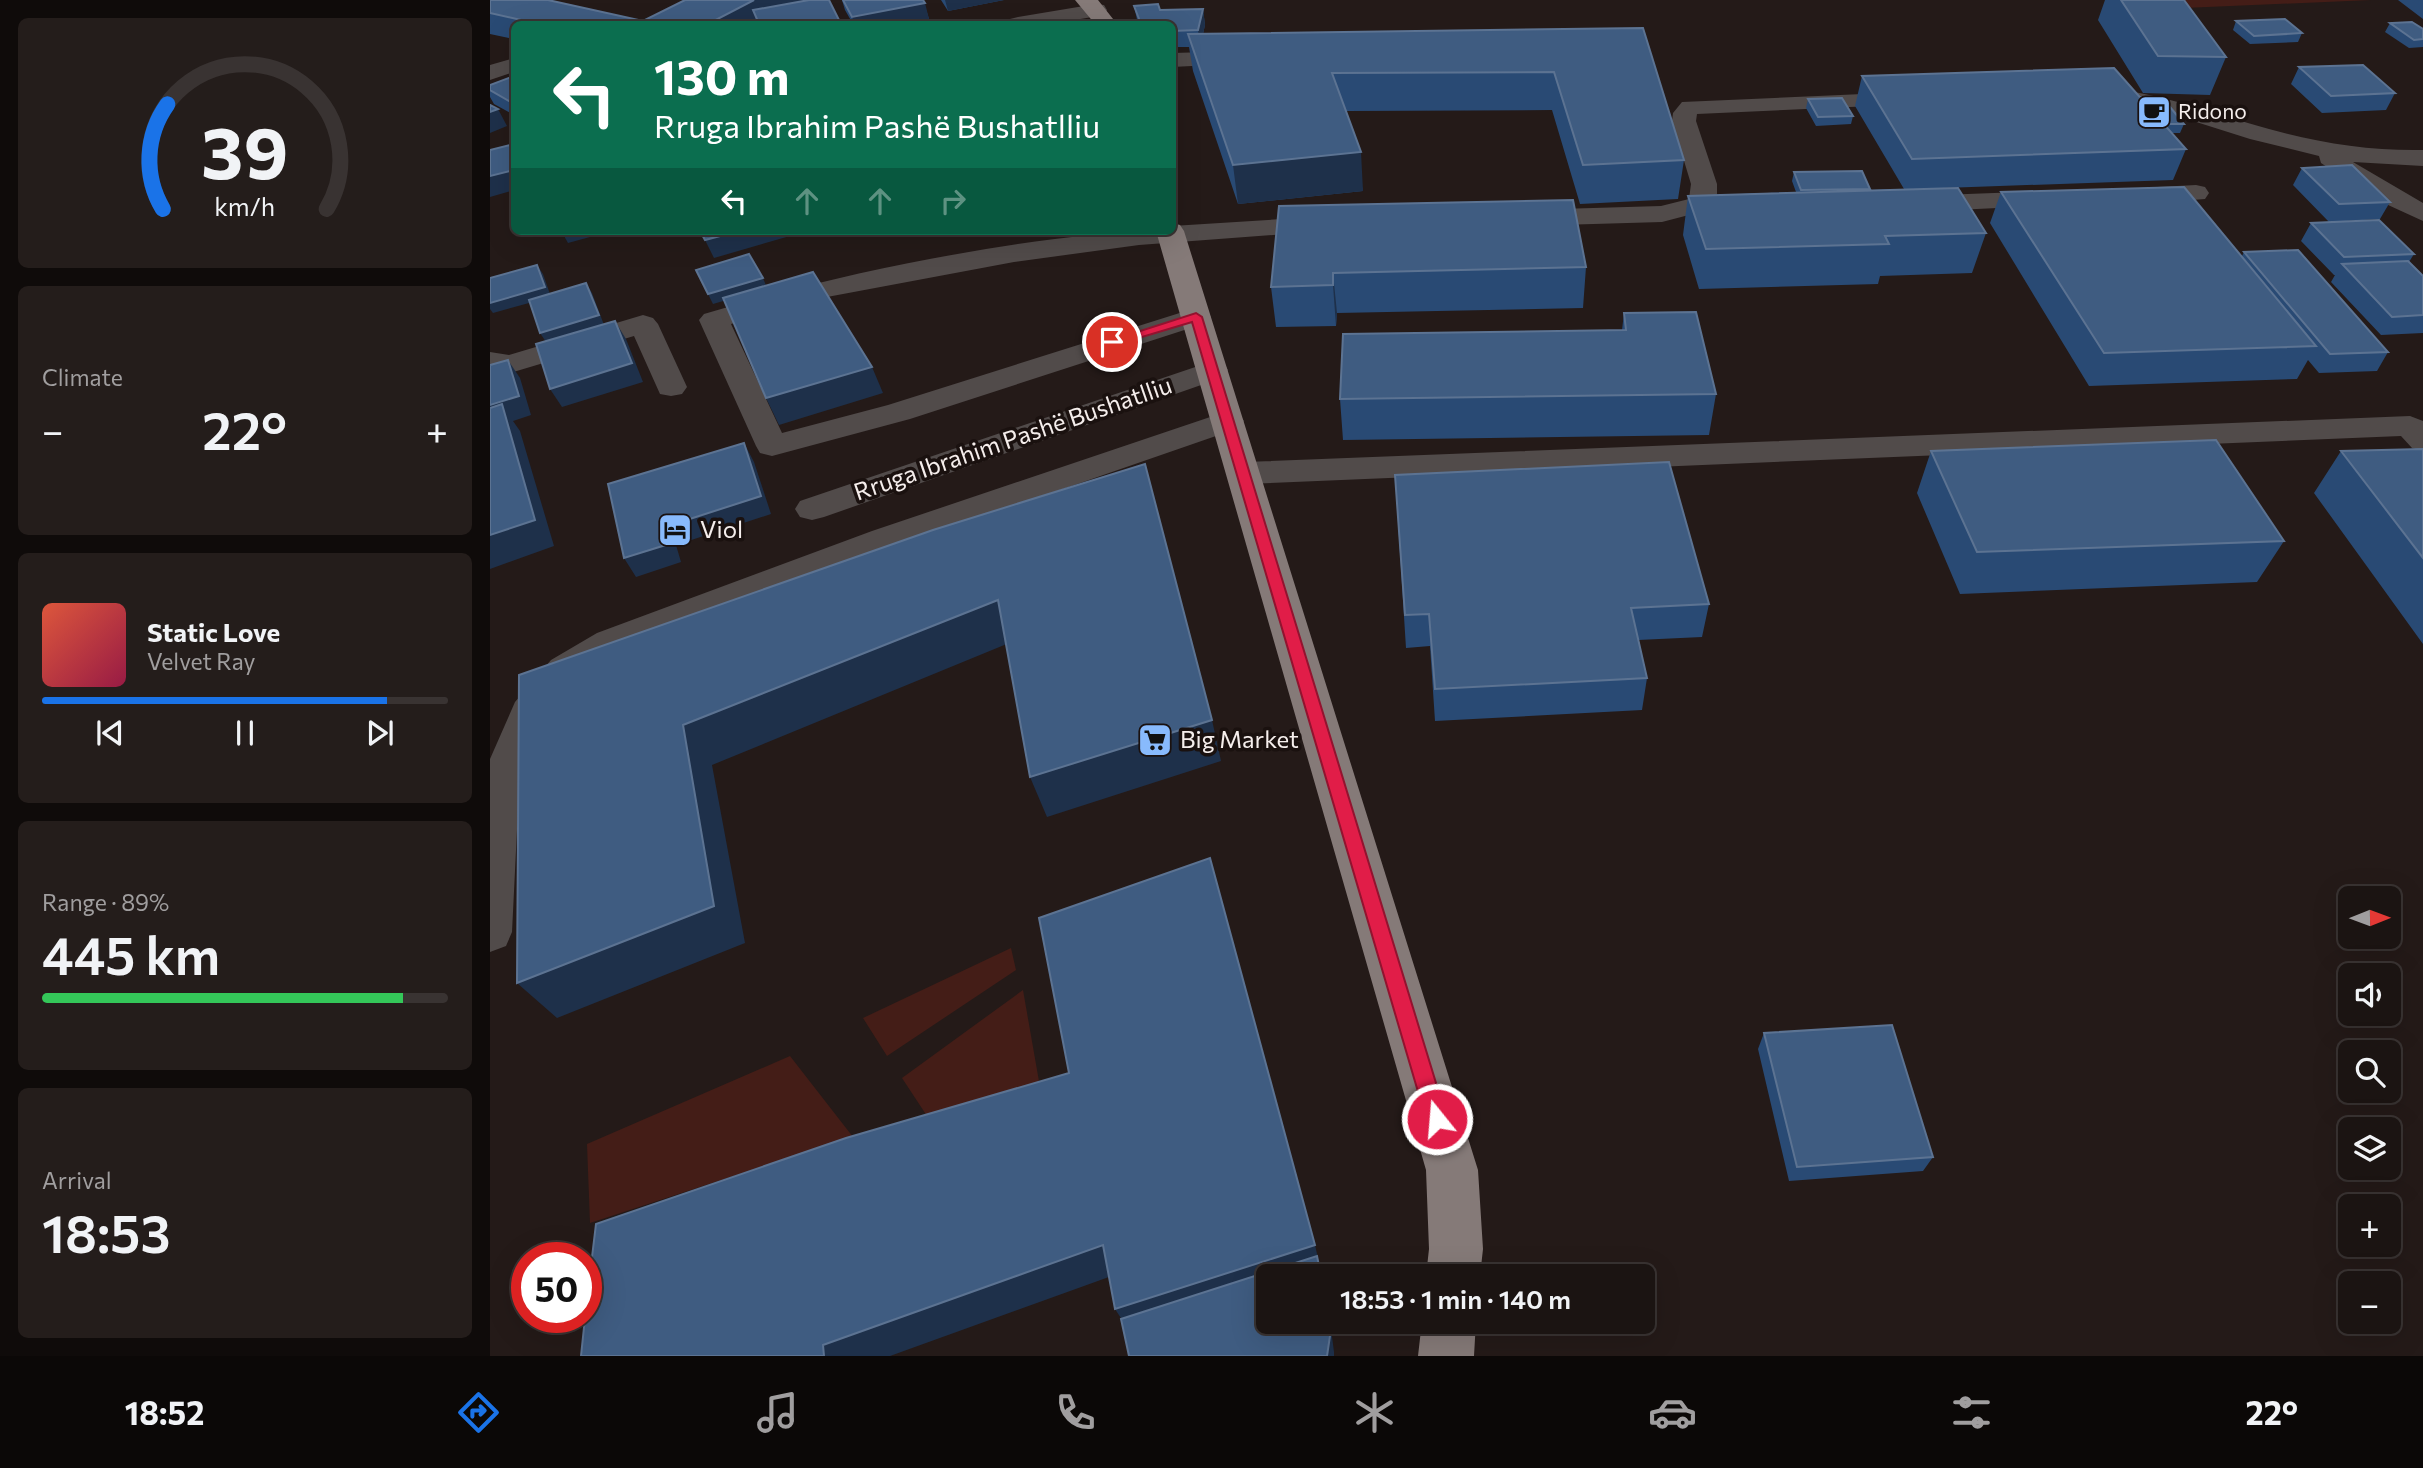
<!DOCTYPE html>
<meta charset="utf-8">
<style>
body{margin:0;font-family:Commissioner,sans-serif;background:#241d1b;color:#f1f3f6;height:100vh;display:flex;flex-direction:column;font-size:26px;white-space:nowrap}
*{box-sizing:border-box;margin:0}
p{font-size:23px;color:#a09e9f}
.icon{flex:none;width:38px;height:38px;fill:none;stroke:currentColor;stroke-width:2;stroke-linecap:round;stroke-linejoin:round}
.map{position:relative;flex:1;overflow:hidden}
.panel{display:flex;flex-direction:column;gap:18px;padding:18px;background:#0f0b0a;width:490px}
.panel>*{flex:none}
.banner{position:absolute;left:21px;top:21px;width:665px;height:214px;border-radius:10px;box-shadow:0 7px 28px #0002,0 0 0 2px #393332;background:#0b6e4f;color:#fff;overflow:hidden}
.needle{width:46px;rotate:89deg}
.fabs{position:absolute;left:1848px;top:886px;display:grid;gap:14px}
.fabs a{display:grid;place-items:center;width:63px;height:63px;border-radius:10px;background:#1b1412;box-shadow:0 7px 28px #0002,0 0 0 2px #393332;font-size:35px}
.speed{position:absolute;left:21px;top:1242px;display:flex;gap:14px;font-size:35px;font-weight:700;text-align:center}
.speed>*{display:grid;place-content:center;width:91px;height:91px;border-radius:50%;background:#1b1412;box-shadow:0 7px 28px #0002,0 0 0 2px #393332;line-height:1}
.speed .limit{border:10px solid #d22;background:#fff;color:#111}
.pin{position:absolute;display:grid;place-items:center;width:60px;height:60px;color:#fff;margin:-30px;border:4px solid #fff;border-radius:50%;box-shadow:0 2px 7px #0007}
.me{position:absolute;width:77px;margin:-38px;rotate:343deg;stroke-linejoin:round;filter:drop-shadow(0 0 5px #0008)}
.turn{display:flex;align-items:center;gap:24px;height:147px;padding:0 28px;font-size:32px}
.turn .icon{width:91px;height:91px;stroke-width:2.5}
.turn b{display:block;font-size:49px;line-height:60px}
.lanes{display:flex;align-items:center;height:66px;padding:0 28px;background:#0003;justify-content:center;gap:35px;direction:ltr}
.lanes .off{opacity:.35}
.big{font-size:52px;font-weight:600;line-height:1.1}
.panel .tile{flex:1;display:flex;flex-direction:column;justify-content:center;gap:10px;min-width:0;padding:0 24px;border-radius:10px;background:#241d1b}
.panel .dial{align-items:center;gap:0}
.dial svg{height:182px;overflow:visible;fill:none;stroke:#393332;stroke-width:7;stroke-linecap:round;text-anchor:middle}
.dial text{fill:#f1f3f6;stroke:none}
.song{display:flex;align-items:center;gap:21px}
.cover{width:84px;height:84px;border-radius:10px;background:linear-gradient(135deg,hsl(10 70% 55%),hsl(340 70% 35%))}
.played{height:7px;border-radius:4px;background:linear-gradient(90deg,#1a73e8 85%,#393332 85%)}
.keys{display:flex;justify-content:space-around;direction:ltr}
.heat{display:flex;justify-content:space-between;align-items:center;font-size:38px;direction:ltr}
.charge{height:10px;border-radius:5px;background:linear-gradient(90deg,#34c759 89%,#393332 0)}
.trip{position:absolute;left:766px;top:1264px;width:399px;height:70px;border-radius:10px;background:#1b1412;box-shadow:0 7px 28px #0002,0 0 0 2px #393332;font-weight:600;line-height:70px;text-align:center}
.menu{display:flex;height:112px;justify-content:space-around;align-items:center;background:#0b0807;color:#a09e9f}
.menu .icon{width:49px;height:49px}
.menu .active{color:#1a73e8}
.menu b{font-size:32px;color:#f1f3f6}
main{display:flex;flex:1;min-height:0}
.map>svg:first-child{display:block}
</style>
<main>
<section class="panel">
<div class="tile dial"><svg viewBox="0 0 100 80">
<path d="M14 69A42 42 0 1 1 86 69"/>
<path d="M14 69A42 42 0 0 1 16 23" stroke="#1a73e8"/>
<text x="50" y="56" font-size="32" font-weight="700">39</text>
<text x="50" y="72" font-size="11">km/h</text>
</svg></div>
<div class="tile"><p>Climate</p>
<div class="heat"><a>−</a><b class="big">22°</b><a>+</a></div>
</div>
<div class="tile">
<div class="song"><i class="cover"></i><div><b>Static Love</b><p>Velvet Ray</p></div></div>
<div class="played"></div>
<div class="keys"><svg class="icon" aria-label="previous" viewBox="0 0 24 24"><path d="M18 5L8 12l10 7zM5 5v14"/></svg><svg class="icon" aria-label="pause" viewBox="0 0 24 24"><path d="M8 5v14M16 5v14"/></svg><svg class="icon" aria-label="next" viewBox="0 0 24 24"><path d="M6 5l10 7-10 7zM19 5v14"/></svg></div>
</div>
<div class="tile"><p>Range · 89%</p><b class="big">445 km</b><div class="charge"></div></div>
<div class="tile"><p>Arrival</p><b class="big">18:53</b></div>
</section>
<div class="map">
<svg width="1933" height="1356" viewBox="0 0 1933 1356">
<rect width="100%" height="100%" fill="#241a18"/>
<path fill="#441d17" d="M1665,0H1881L1671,9Z
M521,948L526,970L397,1056L373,1018Z
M533,990L550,1087L437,1116L412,1078Z
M300,1056L363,1137L100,1223L97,1144Z"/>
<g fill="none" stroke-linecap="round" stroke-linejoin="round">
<path fill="#514b4a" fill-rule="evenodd" d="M606,4L614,5L617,10L614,15L561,24H517L520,19L528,17Z
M754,51L762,53L765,58L762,63L682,67V53Z
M24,58V72L0,80V65Z
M1597,87C1662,89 1718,112 1779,129C1830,143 1881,151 1933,150V166L1863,162L1933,203V221L1885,199L1831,163L1829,156L1760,139L1662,108L1589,99L1585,94L1589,89Z
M1418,92L1426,94L1430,99L1426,104L1207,114L1206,121L1227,184V194L1218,210L1172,222L1035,226L1026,224L1022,218L1026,212L1035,210L1171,206L1199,199L1201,184L1182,121L1183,113L1192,102Z
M1706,185L1715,187L1719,193L1715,199L1648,204L1639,202L1635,196L1639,190L1648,188Z
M1560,191L1569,193L1573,199L1569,205L1424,212L1415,210L1411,204L1415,198L1424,196Z
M839,216L849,218L852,224L849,230L649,245L524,262L337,297L241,324L292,433L398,405L696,311L706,308L716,311L721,317L716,323L420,419L282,456L270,453L266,446L209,320L214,314C307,286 400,265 496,249C558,239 619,231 682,231V226Z
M153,315L163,318L168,324L197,387L192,394L181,396L170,394L144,336L20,373L0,370V352L19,355Z
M723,361L734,363L738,370L734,377L334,517L322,520L310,517L305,509L310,501Z
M738,411L749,414L754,421L749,428L406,547L133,653L89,680L56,720L29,789L22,932L16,946L0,952V759L25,702L61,660L107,633L382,531Z
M1920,416L1933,421V451L1922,448L1911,436L755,484L743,481L738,473L743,465L755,462Z"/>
<path fill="#857a78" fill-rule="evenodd" d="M585,0H608L627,24H605Z
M682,223L690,225L694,231L988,1170L993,1249L990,1276H936L939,1249L936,1170L666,231H682Z
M932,1321H986L984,1356H928Z"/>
</g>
<path fill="#294a74" d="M0,0L153,21L195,0H315L313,1L349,20L350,24H24V39L0,34Z
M352,0H433L439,19L413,24H363L355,10Z
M451,0H514L458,11Z
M1615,0H1694L1736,57L1720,95L1653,93L1608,20Z
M1908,0H1933V19Z
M644,6L670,10L713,9L715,25L713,34L1153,28L1194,160L1188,199L1090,204L1062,110L856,111L873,191L748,204L703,71L699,47H682V24H648Z
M1746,21L1812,33L1808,42L1760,44L1743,30Z
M1900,23L1933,29V47L1919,48L1895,32Z
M1809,67L1905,93L1896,110L1832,113L1801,84Z
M24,76V115L4,104L0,97V85Z
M1372,76L1650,97L1694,124L1690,133H1682L1696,149L1683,180L1454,188L1496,233L1482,273L1390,276L1388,284L1209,289L1193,235L1198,196L1306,192L1302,181L1304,172L1380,189V190L1414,189L1365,106Z
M1318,99L1363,116L1361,124L1326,126L1316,108Z
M1812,168L1900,202L1890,219L1839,222L1803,185Z
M1511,192L1752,256L1754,252L1898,352L1887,371L1829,373L1818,360L1807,379L1599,386L1500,223Z
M789,206L1096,267L1093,308L847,313L846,326L786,327L781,287Z
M1821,223L1924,254L1919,262L1933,276V333L1891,335L1841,282L1845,275H1844L1811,241Z
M1134,313L1226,394L1219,435L853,440L850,399L1132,330Z
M1933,449V644L1824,493L1851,451Z
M1441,451L1794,541L1767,582L1470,594L1427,493Z
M905,475L1219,604L1212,637L1148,640L1157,678L1152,710L945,721L940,646L916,648Z
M1274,1033L1443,1157L1433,1171L1299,1181L1268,1049Z"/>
<path fill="#1e304a" d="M264,0H315L270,24H218Z
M455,0H514L458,11Z
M435,3L439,19L413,24H365L362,17Z
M713,9L715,25L710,47L708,30Z
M349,20L350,24H324Z
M8,109L17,126L0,133V112Z
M871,152L873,191L748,204L743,165Z
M24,170V190L0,197V176Z
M82,231H122L78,243L73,234Z
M249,231H298L300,236L224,258L215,240Z
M47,265L53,274L61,297L3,313L0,309V303Z
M843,273L847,313L846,326L843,285Z
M273,278L277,288L223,304L218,294Z
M96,283L102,293L114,325L56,342L50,333Z
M125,321L136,339L153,382L72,407L60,389Z
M18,360L30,378L41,415L23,421L30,431L64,546L0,569V405Z
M382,367L393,393L289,425L276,398Z
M254,443L264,462L281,514L186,545L191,562L146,577L134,558Z
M508,600L524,641L222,765L255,943L67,1018L27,983L193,725Z
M722,720L731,761L557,817L540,777Z
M613,1245L630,1273L400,1356H334L333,1345Z
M825,1245L832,1276L642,1335L625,1309Z
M838,1321H840L844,1352V1356H837Z"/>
<path fill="#3f5c81" stroke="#5c7392" stroke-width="2" d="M0,0H58L153,21L195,0H264L218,24H49L0,13Z
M319,0H339L349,20L324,24H269L263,10Z
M353,0H433L435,3L362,17Z
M1631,0H1694L1736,57L1668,56Z
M668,4L670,10L713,9L708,30L682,31V24H651L644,6Z
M1795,19L1812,33L1764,36L1746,21Z
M1922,22L1933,29V39L1924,40L1900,23Z
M1153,28L1194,160L1093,165L1064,72L842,73L871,152L743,165L698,34Z
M1873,65L1905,93L1841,96L1809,67Z
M1624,68L1696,149L1422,159L1372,76Z
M24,76V104L0,90V85Z
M1650,97H1672L1694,124H1674Z
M1352,98L1363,116L1328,117L1318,99Z
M0,105L8,109L0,112Z
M24,144V170L0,176V150Z
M1862,165L1900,202L1849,204L1812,168Z
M1372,171L1380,189L1311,190L1304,172Z
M1694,187L1826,346L1614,353L1511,192Z
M1468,188L1496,233L1395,236L1399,244L1216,249L1198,196Z
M1083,200L1096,267L843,273V285L781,287L789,206Z
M1889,220L1924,254L1854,257L1821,223Z
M210,231H249L215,240Z
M1808,250L1898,352L1840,354L1754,252Z
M259,254L273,278L218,294L206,270Z
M1918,261L1933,276V315L1902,317L1852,264Z
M47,265L55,287L0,303V278Z
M323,272L382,367L276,398L233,298Z
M96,283L109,315L50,333L39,300Z
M1206,312L1226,394L850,399L853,334L1136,330L1134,313Z
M125,321L142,363L60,389L46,344Z
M18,360L29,396L0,405V365Z
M12,404L45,520L0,535V408Z
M1726,440L1794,541L1487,552L1441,451Z
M254,443L271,496L175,527L179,544L134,558L118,484Z
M1933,449V558L1851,451Z
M1179,462L1219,604L1141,608L1157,678L945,689L939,614L915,615L905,475Z
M655,464L722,720L540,777L508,600L193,725L224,906L27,983L29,675L443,530Z
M720,858L825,1245L625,1309L613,1245L333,1345L334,1356H91L95,1318H96V1307L106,1224L356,1138L579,1073L549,918Z
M1402,1025L1443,1157L1307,1167L1274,1033Z
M827,1256L831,1276H779V1321H838L840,1336L837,1356H639L631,1319Z"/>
<path fill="#e11d48" stroke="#92132f" stroke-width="2" d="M706,313L712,317L957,1119L954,1126L947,1129L939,1126L936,1119L702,322L622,346L616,342Z"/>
<defs>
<g id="cafe-square" transform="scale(1.75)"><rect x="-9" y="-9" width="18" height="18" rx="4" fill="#88bafc" stroke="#1a110f"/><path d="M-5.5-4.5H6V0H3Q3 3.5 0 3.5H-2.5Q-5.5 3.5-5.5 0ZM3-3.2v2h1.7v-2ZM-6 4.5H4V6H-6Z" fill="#111"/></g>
<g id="hotel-square" transform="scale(1.75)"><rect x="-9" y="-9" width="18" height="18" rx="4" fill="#88bafc" stroke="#1a110f"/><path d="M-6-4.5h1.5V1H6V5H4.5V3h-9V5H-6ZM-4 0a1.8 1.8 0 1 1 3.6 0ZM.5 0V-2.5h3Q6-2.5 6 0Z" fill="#111"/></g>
<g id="supermarket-square" transform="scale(1.75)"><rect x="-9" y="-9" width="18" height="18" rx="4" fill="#88bafc" stroke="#1a110f"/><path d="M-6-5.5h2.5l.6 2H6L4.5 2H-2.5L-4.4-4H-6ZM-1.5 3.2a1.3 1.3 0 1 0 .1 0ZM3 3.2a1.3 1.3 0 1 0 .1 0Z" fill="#111"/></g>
</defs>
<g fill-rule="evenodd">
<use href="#cafe-square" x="1664" y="112"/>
<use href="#hotel-square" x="185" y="530"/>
<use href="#supermarket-square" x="665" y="740"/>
</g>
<g text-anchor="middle" stroke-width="7" stroke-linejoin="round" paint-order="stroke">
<g font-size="21" fill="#f5eeec" stroke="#1a110f" text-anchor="start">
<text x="1688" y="119">Ridono</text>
</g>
<g font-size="24" fill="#f5eeec" stroke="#1a110f">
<text transform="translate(523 439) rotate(-19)" y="8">Rruga Ibrahim Pashë Bushatlliu</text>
</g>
<g font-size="24" fill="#f5eeec" stroke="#1a110f" text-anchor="start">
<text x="210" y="538">Viol</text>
<text x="690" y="748">Big Market</text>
</g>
</g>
</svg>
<div class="fabs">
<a><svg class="needle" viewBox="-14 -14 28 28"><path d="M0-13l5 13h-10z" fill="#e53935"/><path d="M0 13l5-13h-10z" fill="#a09e9f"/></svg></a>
<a><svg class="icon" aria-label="sound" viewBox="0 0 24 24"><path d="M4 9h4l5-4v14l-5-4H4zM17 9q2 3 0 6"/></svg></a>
<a><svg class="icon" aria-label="search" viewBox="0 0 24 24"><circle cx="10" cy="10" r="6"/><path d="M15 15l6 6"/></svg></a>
<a><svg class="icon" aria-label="layers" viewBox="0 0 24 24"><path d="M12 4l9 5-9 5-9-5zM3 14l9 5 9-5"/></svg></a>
<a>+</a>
<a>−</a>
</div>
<div class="speed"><div class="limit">50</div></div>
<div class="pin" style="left:622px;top:342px;background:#d93025"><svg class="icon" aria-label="arrive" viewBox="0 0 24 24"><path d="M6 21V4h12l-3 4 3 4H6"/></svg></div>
<svg class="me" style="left:947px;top:1119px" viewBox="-20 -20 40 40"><circle r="17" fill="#e11d48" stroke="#fff" stroke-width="3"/><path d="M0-11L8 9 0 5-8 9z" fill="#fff"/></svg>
<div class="trip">18:53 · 1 min · 140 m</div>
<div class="banner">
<div class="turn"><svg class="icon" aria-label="left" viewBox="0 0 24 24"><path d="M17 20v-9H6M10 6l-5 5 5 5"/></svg><div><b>130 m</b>Rruga Ibrahim Pashë Bushatlliu</div></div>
<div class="lanes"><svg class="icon" aria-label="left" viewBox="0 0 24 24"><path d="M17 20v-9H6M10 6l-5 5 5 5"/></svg><svg class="icon off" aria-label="ahead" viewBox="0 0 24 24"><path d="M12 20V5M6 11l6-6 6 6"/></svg><svg class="icon off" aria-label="ahead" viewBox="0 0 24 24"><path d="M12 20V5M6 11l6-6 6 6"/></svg><svg class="icon off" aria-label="right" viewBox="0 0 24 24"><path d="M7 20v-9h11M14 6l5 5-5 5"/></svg></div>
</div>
</div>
</main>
<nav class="menu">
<b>18:52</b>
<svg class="icon active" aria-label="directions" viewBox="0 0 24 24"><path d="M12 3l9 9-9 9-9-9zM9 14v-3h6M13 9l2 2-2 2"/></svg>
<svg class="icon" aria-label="music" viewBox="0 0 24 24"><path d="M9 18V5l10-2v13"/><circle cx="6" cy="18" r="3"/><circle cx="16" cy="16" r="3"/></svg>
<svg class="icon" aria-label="phone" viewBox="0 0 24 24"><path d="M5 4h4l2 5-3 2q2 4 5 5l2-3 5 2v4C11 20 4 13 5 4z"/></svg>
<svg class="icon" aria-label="climate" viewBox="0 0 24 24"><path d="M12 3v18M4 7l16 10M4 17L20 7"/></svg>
<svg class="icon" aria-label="car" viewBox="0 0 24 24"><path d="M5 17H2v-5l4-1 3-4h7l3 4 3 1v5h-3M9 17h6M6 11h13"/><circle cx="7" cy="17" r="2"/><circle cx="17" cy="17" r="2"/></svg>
<svg class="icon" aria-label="filters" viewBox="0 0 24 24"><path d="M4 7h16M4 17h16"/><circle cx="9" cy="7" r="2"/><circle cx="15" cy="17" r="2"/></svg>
<b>22°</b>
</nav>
